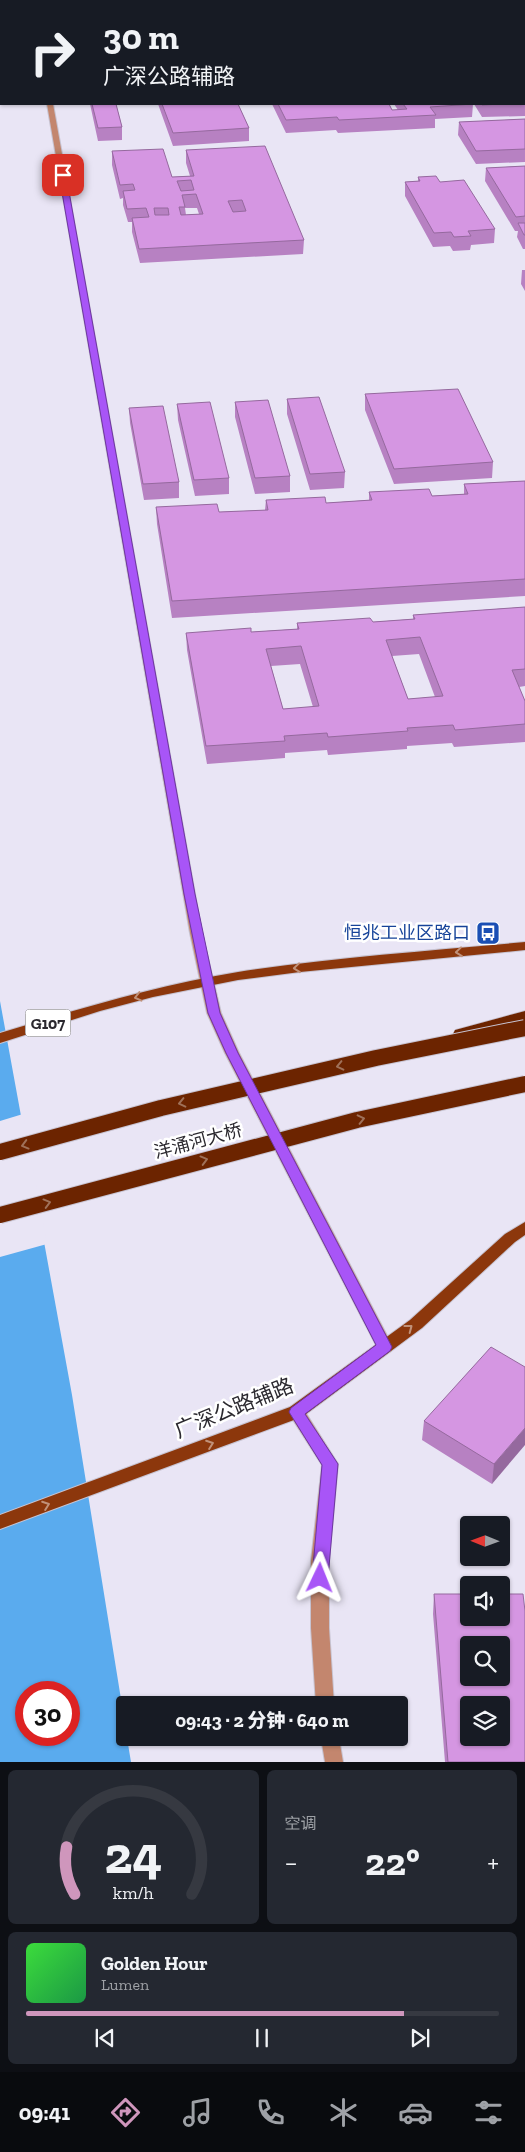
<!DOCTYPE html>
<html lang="zh">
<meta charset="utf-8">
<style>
body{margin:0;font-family:"Zilla Slab","Noto Sans SC",serif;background:#242831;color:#f1f3f6;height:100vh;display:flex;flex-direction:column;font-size:19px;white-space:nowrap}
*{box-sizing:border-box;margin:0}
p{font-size:16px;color:#9ea1a6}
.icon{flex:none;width:28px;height:28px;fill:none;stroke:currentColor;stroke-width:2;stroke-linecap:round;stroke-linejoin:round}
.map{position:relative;height:1762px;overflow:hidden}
.sheet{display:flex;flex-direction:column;gap:8px;padding:8px;background:#0d0f14;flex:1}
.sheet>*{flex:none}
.banner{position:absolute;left:0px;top:0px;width:525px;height:105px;box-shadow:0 1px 4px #0004;background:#171b24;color:#f1f3f6;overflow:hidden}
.needle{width:32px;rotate:271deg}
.tools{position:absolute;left:460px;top:1516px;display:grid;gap:10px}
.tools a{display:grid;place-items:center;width:50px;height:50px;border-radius:5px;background:#171b24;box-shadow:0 1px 4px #0004;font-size:25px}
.speed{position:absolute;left:15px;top:1681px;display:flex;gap:10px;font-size:25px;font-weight:700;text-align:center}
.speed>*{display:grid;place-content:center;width:65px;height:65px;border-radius:50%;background:#171b24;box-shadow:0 1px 4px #0004;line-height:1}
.speed .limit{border:8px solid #d22;background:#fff;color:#111}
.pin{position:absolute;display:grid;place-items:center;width:42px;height:42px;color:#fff;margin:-21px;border-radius:10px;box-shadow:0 2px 8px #0006}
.me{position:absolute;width:55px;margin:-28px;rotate:2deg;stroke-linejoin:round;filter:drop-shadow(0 0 4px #0008)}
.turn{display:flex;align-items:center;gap:18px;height:105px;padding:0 20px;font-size:22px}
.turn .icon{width:65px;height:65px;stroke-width:2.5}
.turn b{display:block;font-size:35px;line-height:42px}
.big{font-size:38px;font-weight:800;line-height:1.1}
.sheet .card{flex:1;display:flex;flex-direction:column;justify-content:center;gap:8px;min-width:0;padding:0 18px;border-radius:8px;background:#242831}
.sheet .dial{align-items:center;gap:0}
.dial svg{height:130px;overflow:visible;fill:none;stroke:#363941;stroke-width:7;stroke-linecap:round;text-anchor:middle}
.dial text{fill:#f1f3f6;stroke:none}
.song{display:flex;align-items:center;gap:15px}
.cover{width:60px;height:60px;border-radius:8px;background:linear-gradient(135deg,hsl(120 70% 55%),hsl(140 70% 35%))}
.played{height:5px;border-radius:2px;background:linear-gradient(90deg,#cf96bc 80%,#363941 80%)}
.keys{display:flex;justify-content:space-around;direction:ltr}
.heat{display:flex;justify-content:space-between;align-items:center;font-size:28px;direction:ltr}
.sheet .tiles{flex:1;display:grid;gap:8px;grid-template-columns:1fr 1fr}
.card:last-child{grid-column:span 2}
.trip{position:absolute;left:116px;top:1696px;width:292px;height:50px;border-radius:5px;background:#171b24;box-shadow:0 1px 4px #0004;font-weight:800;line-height:50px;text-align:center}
.tab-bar{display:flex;height:80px;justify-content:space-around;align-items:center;background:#090b0e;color:#9ea1a6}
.tab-bar .icon{width:35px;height:35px}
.tab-bar .current{color:#cf96bc}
.tab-bar b{font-size:22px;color:#f1f3f6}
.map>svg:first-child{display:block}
</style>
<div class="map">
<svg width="525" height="1762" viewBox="0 0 525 1762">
<rect width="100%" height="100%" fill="#e9e5f5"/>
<path fill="#5aabee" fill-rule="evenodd" d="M0,1001L72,1395L125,1724V1738H127L131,1762H0ZM26,1692H69V1735H26Z"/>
<path fill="#e9e5f5" d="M23,1114L47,1244L0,1257V1121Z"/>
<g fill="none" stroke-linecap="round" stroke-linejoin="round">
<g stroke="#c7c3d1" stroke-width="2">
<path id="minor" d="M29,0H35L36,1H30Z
M47,104H53L202,933L221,1013L239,1053L393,1347L391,1351L385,1353L379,1351L377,1347L225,1053L207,1013L190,933Z
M296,1405L302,1407L338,1464L329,1561V1628L334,1705H316L311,1628V1561L322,1465L288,1412L290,1407Z
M321,1738H339L343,1762H325Z"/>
</g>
<g stroke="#c7c3d1" stroke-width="2">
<path id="major" d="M525,942V950L300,972L238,980L153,997L100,1011L0,1043V1033C79,1009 157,985 238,972C333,957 430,951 525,942Z
M525,1222V1235L515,1242L422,1328L302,1417L0,1529V1515L290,1407L410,1320L505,1234Z"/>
</g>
<g stroke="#c7c3d1" stroke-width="1">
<path id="highway" d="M525,1011V1021L461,1039L455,1038L453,1034L455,1030Z"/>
</g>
<use href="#minor" fill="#c3866e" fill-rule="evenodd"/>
<use href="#major" fill="#8c370c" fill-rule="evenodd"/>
<use href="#highway" fill="#6c2400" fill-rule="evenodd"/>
<g stroke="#c7c3d1" stroke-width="18" stroke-linecap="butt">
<path id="highway-bridge" d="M0,1152L161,1108L376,1058L525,1028
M0,1215L357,1120L525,1084"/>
</g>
<use href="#highway-bridge" stroke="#6c2400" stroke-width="16"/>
</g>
<path fill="#b781c2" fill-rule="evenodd" d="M112,0H186L187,1H112Z
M313,0H383L384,1H314Z
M415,0H466L467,1H416Z
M495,0H525V30H524V1H496Z
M524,62L525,64V116L482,117L474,104H524Z
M90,104H116L122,127V140L98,141Z
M158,104H238L249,128V141L173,146Z
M272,104H389L392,110H398L394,104H473L472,117L435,119V128L338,133L336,130L286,133Z
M525,119V162L476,164L458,135L459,122Z
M186,150L304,240L303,254L140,263L132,232V222H128L123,205V198L120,199L112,165V151L172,177L190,176L186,163ZM185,208H197L199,214L186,215Z
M525,166V249H523L517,237L518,231H515L485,181L486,168Z
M418,177L440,182L495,229L494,243L471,245L470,250L453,251L450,246L433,247L405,196V182L418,181Z
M522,270H525V291L521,284Z
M365,394L493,462L492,478L394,484L365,410Z
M287,399L345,472L344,488L310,490L287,414Z
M235,402L290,476V492L255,494L235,417Z
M177,404L229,478V494L195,496L178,420Z
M129,408L179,482V498L144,500L130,423Z
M525,481V596L172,618L157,524L156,507L219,512L265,510L266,500L326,503L369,500V492L432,496L464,494V484Z
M525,607V686L519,687L525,701V742L454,747L452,743L407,746V749L328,755L327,750L285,753V758L207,764L187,650L186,633L251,632L297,629V623L373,622L413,619V615ZM419,654L435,697L408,699L392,656ZM300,664L313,707L283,709L271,666Z
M525,1367L492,1484L422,1440L424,1421Z
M434,1594L525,1762H445L433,1614Z"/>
<path fill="#95699e" d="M525,1428V1445L492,1484L494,1464Z"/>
<path fill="#d596e2" stroke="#95699e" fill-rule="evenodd" d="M66,0H88L89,1H66Z
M167,0H186L187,1H167Z
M221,0H285V1H222Z
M320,0H383L384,1H321Z
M424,0H466L467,1H425Z
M506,0H525V18H524V1H507Z
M524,62L525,64V103H524Z
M92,104H116L122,127L98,128Z
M162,104H238L249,128L173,133Z
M278,104H389L392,110L407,109L403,104H473L430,107L436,115L339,120L337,117L286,120Z
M482,104H503L482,105Z
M525,119V149L476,151L459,122Z
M265,146L304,240L139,249L132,218L149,217L146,208L127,209L123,191L135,190L133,184L120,185L112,151L163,149L172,177L194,176L186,150ZM191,180L194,190L181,191L177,181ZM196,194L203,214L181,215L179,207H185L182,195ZM242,200L246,211L233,212L228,201ZM154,208H168L169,215H155Z
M525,166V216L516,217L486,168Z
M436,176L440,182L464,180L495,229L468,231L471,236L454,237L451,232L434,233L405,182L420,181L418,177Z
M518,223H525V235H524Z
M458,389L493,462L394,469L365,394Z
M319,397L345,472L310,474L287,399Z
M268,400L290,476L255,478L235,402Z
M210,402L229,478L194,480L177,404Z
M163,406L179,482L143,484L129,408Z
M525,481V579L172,601L156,507L217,504L219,512L268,510L266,500L325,497L326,503L372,500L369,492L429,489L432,496L468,494L464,484Z
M525,607V669L512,670L525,701V724L455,730L453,725L407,728L408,731L328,737L327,733L284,736L285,741L206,746L186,633L251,628V632L299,629L297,623L370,618L373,622L415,619L413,615ZM420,637L443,696L408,699L386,640ZM301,646L319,706L283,709L266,649Z
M491,1347L525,1367V1428L494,1464L424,1421Z
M434,1594H469V1618H501V1594H523L525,1611V1762H448ZM469,1645H501V1678H469ZM469,1705H501V1738H469Z"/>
<defs><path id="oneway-chevron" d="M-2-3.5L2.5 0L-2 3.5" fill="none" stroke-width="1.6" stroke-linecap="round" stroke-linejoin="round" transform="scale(1.25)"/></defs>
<g stroke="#c09179">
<use href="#oneway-chevron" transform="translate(459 952) rotate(174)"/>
<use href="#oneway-chevron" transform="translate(297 968) rotate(174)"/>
<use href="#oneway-chevron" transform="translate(138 997) rotate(166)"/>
<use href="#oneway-chevron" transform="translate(409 1328) rotate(-37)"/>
<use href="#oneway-chevron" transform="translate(210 1444) rotate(-20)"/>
<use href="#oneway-chevron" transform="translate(46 1505) rotate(-20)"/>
</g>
<g stroke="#9f7159">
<use href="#oneway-chevron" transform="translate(340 1066) rotate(167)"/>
<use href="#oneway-chevron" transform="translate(182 1103) rotate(167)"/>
<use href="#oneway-chevron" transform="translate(361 1119) rotate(-13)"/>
<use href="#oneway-chevron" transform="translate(25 1145) rotate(165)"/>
<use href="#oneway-chevron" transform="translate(204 1160) rotate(-15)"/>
<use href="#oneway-chevron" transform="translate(47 1203) rotate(-15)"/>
</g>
<path fill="#a855f7" stroke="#6d37a1" d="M63,173L66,175L195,894L220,1013L238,1053L392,1347L390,1351L305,1414L338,1464L328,1578L326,1583L320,1585L314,1583L312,1578L322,1465L289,1412L291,1408L376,1345L226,1053L208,1013L184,894L59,175Z"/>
<defs>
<g id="bus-square" transform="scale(1.25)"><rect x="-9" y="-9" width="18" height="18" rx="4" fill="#1a4fb4" stroke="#fff"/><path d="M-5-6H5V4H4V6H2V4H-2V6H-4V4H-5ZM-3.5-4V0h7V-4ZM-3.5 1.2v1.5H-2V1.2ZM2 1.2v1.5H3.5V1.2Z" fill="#fff"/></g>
</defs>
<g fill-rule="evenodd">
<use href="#bus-square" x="488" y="933"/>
</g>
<g text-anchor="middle" stroke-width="5" stroke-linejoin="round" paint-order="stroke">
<rect fill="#fff" stroke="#6b696d" stroke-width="1" x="25.5" y="1009.5" width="45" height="27" rx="4"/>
<g font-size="16" font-weight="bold" fill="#2b292f">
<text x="48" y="1029">G107</text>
</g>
<g font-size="18" fill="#164399" stroke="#fff" text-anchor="end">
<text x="470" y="939">恒兆工业区路口</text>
</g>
<g font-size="18" fill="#2b292f" stroke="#fff">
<text transform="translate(198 1141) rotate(-15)" y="6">洋涌河大桥</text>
</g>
<g font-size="21" fill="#2b292f" stroke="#fff">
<text transform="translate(234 1408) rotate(-22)" y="7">广深公路辅路</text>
</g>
</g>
</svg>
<div class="tools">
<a><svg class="needle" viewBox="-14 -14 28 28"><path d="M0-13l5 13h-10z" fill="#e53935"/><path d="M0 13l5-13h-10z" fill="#9ea1a6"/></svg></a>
<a><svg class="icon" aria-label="sound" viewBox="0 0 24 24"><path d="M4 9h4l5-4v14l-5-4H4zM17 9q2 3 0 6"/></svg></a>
<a><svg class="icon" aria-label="search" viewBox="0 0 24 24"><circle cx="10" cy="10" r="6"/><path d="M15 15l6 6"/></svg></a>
<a><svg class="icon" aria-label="layers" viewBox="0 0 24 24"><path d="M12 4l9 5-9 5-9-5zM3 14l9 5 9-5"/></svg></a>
</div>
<div class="speed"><div class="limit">30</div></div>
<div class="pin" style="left:63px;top:175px;background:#d93025"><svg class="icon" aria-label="arrive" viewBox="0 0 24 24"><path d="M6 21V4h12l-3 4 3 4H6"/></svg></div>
<svg class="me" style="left:320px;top:1578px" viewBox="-20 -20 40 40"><path d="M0-17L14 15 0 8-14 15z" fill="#a855f7" stroke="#fff" stroke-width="4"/></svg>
<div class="trip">09:43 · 2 分钟 · 640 m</div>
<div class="banner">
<div class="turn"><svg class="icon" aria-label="right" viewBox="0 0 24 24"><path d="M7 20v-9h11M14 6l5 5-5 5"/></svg><div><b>30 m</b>广深公路辅路</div></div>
</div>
</div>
<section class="sheet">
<div class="tiles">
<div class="card dial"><svg viewBox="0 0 100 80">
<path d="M14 69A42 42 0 1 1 86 69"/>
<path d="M14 69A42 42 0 0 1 9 40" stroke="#cf96bc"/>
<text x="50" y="56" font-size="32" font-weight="700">24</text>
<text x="50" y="72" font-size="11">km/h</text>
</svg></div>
<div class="card"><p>空调</p>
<div class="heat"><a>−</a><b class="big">22°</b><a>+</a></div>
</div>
<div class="card">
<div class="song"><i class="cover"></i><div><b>Golden Hour</b><p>Lumen</p></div></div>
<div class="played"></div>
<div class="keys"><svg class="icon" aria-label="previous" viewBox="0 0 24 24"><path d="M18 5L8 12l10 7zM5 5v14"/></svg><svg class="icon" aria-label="pause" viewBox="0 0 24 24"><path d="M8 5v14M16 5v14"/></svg><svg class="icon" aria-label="next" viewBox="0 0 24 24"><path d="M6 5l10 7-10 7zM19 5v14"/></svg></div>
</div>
</div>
</section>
<nav class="tab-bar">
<b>09:41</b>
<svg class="icon current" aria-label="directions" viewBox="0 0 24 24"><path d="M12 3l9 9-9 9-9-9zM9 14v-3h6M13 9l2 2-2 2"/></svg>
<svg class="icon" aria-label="music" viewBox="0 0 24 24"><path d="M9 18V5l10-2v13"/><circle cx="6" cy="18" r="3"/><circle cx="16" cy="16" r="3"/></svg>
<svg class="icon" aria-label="phone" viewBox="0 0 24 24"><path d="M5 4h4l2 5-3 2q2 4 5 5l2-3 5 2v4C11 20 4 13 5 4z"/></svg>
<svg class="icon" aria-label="climate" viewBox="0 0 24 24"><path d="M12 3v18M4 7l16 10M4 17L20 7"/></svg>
<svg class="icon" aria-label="car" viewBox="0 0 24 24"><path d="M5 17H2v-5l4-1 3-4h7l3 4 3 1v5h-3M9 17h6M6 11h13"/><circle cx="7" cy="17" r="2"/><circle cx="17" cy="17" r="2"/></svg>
<svg class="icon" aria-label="filters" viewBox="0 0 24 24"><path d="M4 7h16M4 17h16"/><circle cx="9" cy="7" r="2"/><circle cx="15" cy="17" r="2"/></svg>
</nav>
